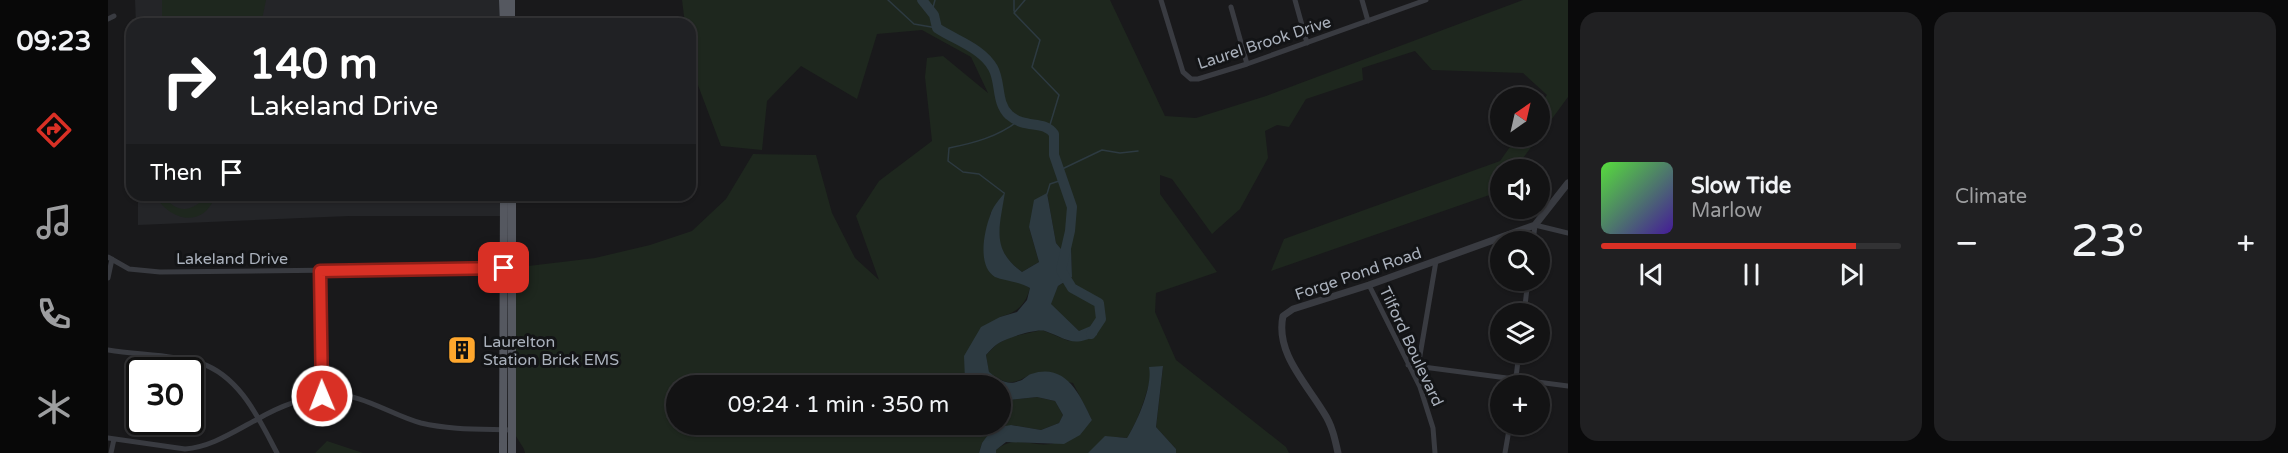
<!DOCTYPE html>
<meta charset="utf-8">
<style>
body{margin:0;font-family:"Varela Round",sans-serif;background:#202022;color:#f1f3f6;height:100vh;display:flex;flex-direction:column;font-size:22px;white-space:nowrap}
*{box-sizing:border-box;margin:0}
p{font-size:20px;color:#9d9ea0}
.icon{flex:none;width:33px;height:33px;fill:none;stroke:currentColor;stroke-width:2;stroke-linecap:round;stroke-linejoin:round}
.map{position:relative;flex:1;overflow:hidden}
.side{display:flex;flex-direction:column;gap:12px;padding:12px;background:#0a0a0b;width:720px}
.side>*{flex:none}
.hud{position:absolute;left:18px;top:18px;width:570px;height:183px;border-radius:18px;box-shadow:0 2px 4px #0004,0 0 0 2px #323234;background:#202124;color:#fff;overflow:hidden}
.needle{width:39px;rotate:34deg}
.tools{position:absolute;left:1382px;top:87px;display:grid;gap:12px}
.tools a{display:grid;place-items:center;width:60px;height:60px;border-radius:50%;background:#131314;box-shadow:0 2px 4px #0004,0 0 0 2px #323234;font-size:30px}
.speed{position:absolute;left:18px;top:357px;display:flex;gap:12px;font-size:30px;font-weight:700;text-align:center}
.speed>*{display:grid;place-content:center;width:78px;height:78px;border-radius:50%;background:#131314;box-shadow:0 2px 4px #0004,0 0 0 2px #323234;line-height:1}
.speed .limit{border:3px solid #111;border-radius:9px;background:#fff;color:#111}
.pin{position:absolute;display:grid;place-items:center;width:51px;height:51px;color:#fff;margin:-26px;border-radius:12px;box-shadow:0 3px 9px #0006}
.me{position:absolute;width:66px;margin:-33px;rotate:359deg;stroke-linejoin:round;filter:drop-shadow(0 0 4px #0008)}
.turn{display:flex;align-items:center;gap:21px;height:126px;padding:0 24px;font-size:27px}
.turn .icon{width:78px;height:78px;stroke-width:2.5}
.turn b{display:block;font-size:42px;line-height:51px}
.then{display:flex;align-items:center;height:57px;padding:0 24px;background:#0003;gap:12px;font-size:22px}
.big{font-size:45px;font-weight:600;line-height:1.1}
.side .card{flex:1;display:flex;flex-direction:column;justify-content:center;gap:9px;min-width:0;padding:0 21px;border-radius:18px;background:#202022}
.song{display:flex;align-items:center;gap:18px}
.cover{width:72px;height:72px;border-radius:9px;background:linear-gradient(135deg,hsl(110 70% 55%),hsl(260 70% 35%))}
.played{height:6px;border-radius:3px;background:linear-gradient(90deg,#d93025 85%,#323234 85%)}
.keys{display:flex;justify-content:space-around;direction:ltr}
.heat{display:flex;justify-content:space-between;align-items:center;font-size:33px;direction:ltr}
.side .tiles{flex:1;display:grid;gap:12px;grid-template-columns:repeat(2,1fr)}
.trip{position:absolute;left:558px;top:375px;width:345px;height:60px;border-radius:30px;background:#131314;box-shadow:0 2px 4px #0004,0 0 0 2px #323234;font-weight:600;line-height:60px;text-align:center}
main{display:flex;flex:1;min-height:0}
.menu{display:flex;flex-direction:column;width:108px;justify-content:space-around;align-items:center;background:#080808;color:#9d9ea0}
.menu .icon{width:42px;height:42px}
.menu .current{color:#d93025}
.menu b{font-size:27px;color:#f1f3f6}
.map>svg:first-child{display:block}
</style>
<main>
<nav class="menu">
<b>09:23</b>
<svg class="icon current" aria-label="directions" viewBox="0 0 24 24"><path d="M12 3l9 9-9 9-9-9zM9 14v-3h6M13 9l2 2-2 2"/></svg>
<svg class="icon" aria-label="music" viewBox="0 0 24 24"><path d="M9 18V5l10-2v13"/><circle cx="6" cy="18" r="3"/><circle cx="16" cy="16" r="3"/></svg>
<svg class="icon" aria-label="phone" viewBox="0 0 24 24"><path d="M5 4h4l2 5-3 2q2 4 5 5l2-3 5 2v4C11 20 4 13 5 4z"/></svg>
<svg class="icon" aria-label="climate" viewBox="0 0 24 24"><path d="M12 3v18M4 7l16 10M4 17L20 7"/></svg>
</nav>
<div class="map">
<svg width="1460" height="453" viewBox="0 0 1460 453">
<rect width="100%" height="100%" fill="#19191b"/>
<path fill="#242528" d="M27,0H395L396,24H28Z
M30,195H396V216H241L30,225Z"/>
<path fill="#1e271e" d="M54,0H158L153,24H54Z
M574,0H1002L1057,116L1088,118L1158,96L1415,0H1460V97L1407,169L1392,170L1390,192L1163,271L1176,239L1392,161L1409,137L1431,136V106L1439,95L1415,73L1324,70L1307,51L1254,68L1255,80L1198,99L1181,127L1169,125L1157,131L1160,158L1132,209L1104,234L1064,179L1052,175V194L1109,272L1048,293L1047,312L1068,360L1178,447L1181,453H1068V449L1048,427L1055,367L1043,376C1038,396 1030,421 1019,438L1011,437L980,453H888V450C908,434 921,447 943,444C953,442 974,426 984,420L965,383L923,374C905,385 898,385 881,373L878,355L889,344L903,337L934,330L961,341L983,328L971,331L942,304L950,286L964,277L963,248L953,249L948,243L939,193L921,227L931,262L914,272C882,249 891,228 896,194L882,214L888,277L909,281L922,288C917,306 909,312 892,317L857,380L860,385L568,386V424H892L893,401L929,397L947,401L955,415L951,423L933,430L903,425L874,443L871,453H417L416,449L404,430V268L487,258L542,245L584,231L618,199L645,154L708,155L724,213L747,258L771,280L748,216L771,181L824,141L817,77L819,58L835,56L880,93L863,57L814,30L769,34L749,99L693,66L659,101L654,150L613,146L585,72L582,55V24H577Z
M46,195H55C68,215 86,212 99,195H109C105,201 101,210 94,214C75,225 56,210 46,195Z
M219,441L255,453H207Z"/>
<path fill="#2d3a41" d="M897,192C892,226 882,249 914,272L931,262L921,227L926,200L939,193L948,243L953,249L963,247L964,277L950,286L943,304L971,331L990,323L989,335C964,348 960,339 937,331C928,328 895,339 888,345C884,348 881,352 878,355L881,372C890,379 899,386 911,381C916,380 919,375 923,374C958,362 972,395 984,420L972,435L956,444L898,442L888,450V453H871L874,443L885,428L903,425L933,430L951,423L955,415L947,401L929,397L893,401L892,386L860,385L857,380L856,356L873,327L892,317L909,312L919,300L922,288C910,281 896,281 887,277C869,266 876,232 882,216C884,207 892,199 897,192Z
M1055,366L1048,427L1068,449V453H980L997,436L1019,438C1029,422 1045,386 1041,367Z"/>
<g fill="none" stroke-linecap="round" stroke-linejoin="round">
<path stroke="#2d3a41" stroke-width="1.5" d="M780,0L806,24L829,28
M917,0L906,13L932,40L924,67L951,95L941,128
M824,11L827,0
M906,11V0
M950,171L994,150L1012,153L1030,151
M896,193L871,174L855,172L840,161L841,148C866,143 889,137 910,121
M939,194L942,184L954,180"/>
<path stroke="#2d3a41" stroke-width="10" d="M814,0L826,15L829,28C847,40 874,48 885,68C893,82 888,103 901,115C918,130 935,119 946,134V155L964,207L962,231L953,270L964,288L991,303L993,319L983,334"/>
<path stroke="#393b41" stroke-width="5" d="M1053,0L1075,72L1083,79H1090L1139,64L1318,0
M1187,0L1199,43
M1254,0L1260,21
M1123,7L1139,64
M0,19L6,16
M1425,242L1427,225L1460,233
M0,257L21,269L52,272L396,268
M212,271L214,396
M0,278L4,259
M1261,285L1312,387L1325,428L1327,453
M1416,314L1420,280
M0,350C30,355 63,354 92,363C132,376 151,419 169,453
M1300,365L1460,386
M1310,367L1328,261
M1407,386L1411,352
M0,438L77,449C103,447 125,432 148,420C170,407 196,397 221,395C252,392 283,415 313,423C342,430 374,429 404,430
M3,453L6,439
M1397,453L1402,424"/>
<path stroke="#393b41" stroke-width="7" d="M1230,453C1227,439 1224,425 1216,413C1199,384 1167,353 1175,316L1185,309L1261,285L1427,225L1460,183"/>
<path stroke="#555860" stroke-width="8" d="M395,0L396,24
M403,0V24
M395,453L396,195
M404,453V195"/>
</g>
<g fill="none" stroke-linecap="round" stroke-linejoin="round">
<g stroke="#8d1f18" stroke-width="15">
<path id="route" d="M214,396L212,271L396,268"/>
</g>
<use href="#route" stroke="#d93025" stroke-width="10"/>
</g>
<defs>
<g id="building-square" transform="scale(1.5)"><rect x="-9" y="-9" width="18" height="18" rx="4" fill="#ffa72d" stroke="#131416"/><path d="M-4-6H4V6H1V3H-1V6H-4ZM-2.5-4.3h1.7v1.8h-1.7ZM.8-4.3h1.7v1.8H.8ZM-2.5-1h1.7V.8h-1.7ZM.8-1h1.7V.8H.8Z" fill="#111"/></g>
</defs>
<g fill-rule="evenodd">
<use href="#building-square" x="354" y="350"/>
</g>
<g text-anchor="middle" stroke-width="6" stroke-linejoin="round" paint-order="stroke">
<g font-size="16" fill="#aab1bc" stroke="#131416">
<text transform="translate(1156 42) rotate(-18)" y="6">Laurel Brook Drive</text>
<text x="124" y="264">Lakeland Drive</text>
<text transform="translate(1250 273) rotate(-19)" y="6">Forge Pond Road</text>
<text transform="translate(1304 346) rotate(65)" y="6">Tilford Boulevard</text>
</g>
<g font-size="16" fill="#aab1bc" stroke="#131416" text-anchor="start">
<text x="375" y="347">Laurelton<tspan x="375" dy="18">Station Brick EMS</tspan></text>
</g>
</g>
</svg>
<div class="tools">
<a><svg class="needle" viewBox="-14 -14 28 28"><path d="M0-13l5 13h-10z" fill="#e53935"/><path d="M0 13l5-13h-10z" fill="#9d9ea0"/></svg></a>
<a><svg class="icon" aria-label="sound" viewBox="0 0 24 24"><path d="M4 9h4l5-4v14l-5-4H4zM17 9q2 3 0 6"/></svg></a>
<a><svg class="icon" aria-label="search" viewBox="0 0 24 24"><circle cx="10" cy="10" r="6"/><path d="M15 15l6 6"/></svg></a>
<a><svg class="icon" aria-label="layers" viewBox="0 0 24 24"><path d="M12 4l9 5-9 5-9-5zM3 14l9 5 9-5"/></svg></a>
<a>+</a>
</div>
<div class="speed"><div class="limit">30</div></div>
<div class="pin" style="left:396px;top:268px;background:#d93025"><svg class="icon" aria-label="arrive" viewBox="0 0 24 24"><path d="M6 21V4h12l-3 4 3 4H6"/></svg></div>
<svg class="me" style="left:214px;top:396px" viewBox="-20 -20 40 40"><circle r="17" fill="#d93025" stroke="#fff" stroke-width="3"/><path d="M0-11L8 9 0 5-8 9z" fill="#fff"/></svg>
<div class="trip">09:24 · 1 min · 350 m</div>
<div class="hud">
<div class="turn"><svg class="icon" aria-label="right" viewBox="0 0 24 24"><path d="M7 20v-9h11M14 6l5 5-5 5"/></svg><div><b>140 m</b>Lakeland Drive</div></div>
<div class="then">Then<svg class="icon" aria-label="arrive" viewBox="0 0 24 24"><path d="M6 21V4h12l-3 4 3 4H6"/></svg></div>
</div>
</div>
<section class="side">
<div class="tiles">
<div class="card">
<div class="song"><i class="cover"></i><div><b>Slow Tide</b><p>Marlow</p></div></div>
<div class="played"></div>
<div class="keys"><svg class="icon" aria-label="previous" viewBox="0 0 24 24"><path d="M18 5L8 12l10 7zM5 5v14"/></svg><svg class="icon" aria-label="pause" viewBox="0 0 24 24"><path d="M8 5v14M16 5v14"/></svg><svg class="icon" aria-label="next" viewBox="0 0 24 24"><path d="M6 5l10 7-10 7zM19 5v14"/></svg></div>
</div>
<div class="card"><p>Climate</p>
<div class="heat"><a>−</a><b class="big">23°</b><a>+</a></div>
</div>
</div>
</section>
</main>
